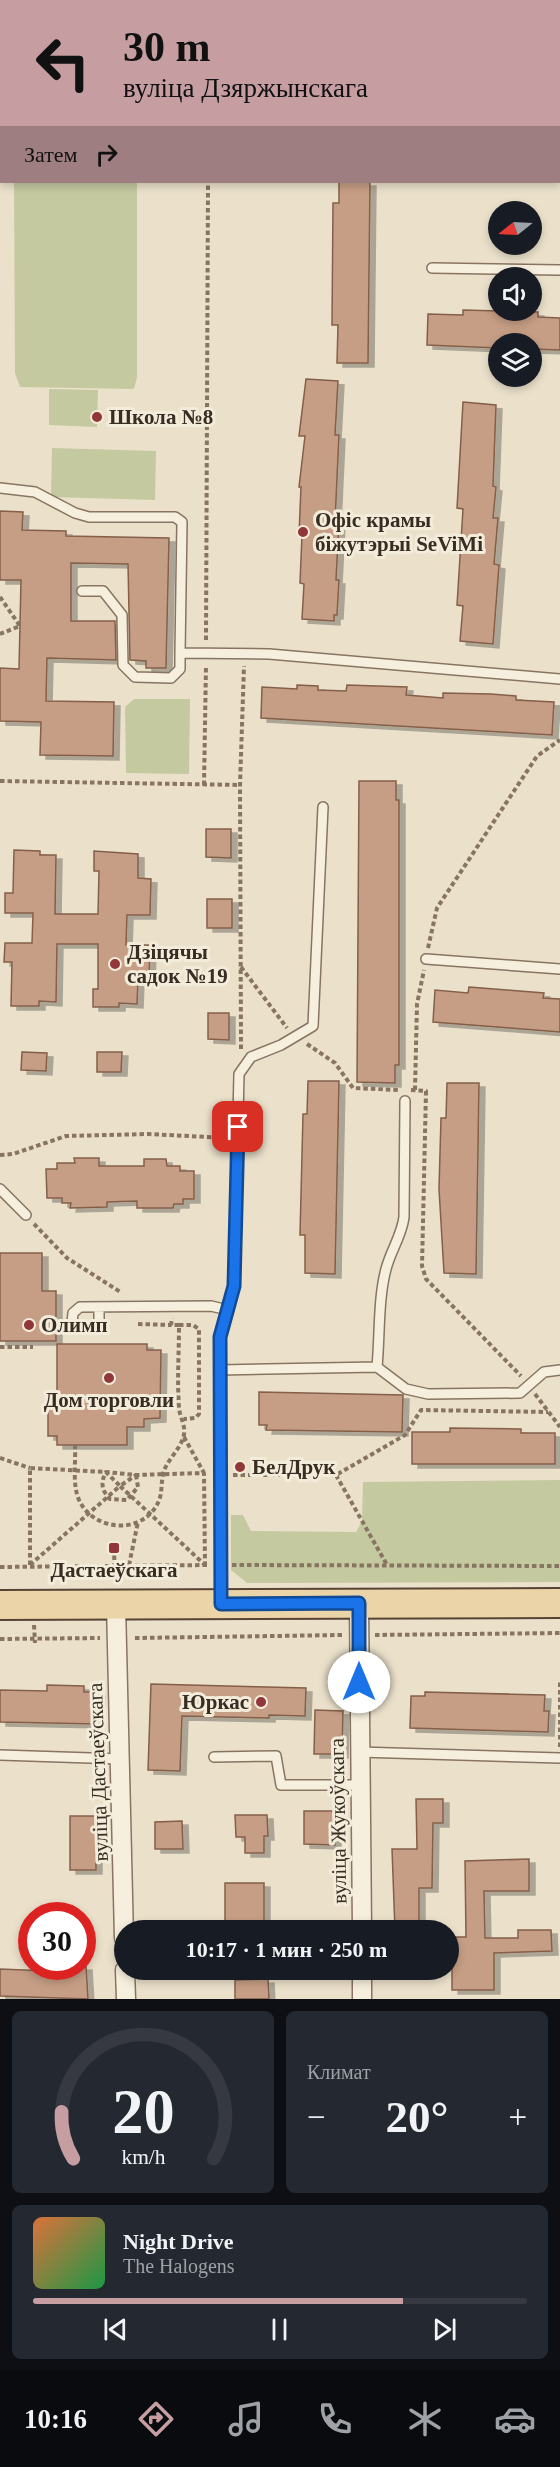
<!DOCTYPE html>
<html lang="ru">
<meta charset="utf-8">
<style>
body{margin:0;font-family:Georgia,serif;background:#242831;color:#f1f3f6;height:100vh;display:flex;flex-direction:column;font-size:22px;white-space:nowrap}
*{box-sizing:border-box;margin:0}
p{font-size:20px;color:#9ea1a6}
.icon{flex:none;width:33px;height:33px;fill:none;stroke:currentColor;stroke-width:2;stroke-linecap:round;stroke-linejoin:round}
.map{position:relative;height:1999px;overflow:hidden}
.details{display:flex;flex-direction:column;gap:12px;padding:12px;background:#0d0f14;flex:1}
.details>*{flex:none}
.banner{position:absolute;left:0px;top:0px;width:561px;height:183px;box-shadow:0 3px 9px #0003;background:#c69ea1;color:#111;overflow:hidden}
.needle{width:39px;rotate:252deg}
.buttons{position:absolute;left:488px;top:201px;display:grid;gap:12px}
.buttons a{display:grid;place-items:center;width:54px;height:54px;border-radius:50%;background:#171b24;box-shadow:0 3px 9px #0003;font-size:30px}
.speed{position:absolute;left:18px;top:1902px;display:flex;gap:12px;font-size:30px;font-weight:700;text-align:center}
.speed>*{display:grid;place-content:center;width:78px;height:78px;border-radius:50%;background:#171b24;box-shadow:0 3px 9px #0003;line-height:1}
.speed .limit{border:9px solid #d22;background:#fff;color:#111}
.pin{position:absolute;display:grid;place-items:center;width:51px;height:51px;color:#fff;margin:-26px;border-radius:12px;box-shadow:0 3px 9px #0006}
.me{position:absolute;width:66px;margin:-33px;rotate:0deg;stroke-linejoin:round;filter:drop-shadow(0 0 4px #0008)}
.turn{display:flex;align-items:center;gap:21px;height:126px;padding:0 24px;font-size:27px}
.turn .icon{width:78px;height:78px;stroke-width:2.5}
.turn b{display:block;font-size:42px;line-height:51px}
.then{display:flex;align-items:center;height:57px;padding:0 24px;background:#0003;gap:12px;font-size:22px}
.big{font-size:45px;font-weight:600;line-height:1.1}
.details .tile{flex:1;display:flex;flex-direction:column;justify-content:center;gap:9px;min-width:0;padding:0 21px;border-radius:9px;background:#242831}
.details .dial{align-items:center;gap:0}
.dial svg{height:156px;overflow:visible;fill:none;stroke:#363941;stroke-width:7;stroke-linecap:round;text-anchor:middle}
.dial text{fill:#f1f3f6;stroke:none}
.song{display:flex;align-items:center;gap:18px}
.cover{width:72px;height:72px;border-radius:9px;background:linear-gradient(135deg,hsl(20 70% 55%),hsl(140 70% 35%))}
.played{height:6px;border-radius:3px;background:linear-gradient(90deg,#c69ea1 75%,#363941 75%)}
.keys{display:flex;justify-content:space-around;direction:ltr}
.heat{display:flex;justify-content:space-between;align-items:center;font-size:33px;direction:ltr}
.details .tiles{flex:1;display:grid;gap:12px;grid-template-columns:1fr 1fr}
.tile:last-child{grid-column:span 2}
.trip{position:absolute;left:114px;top:1920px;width:345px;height:60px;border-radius:30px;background:#171b24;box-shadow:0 3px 9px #0003;font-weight:600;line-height:60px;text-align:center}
.dock{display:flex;height:96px;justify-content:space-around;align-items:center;background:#090b0e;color:#9ea1a6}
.dock .icon{width:42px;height:42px}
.dock .current{color:#c69ea1}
.dock b{font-size:27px;color:#f1f3f6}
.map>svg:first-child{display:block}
</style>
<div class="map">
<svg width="560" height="1999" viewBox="0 0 560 1999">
<defs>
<filter id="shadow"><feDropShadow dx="6" dy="4" stdDeviation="0" flood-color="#0004"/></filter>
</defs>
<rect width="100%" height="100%" fill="#ebe1cb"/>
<path fill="#c5c9a0" d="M14,182H137V377L134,389L20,387L15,373Z
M49,389L98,390L97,427L49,425Z
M52,448L156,451L155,500L51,497Z
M134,699H190L189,774L126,773L125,707Z
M560,1480V1582L247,1583L231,1570V1515H243L251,1531L356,1532L362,1521L363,1482Z"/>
<path fill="#c69e85" stroke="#845f49" stroke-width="1.5" filter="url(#shadow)" d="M339,182H370L368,363H337L338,325H332L333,203H339Z
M463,310L538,312V317L560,318V350L531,349V344H498V348L427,345L428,314L463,315Z
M306,379L338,381L335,435H339L335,521H339L336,580H339L337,615H334V621L302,619L304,584L300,583L302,535H299L301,487H299L305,436H299Z
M463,402L496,405L493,486L496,487L493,518H498L494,564L499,565L493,644L460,641L463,606L457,605L463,509L457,508Z
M0,511L23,512L22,530L66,531V536L169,538L166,668H146V661L130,660L128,564L71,563V621H115L116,660L47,658L46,701L114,702L113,756L40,755L41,722L0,721V668L19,669L21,580H0Z
M297,685L318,686V690L346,691L347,685L407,687L406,695L443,698V693L491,694L516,696V700L554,702L552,735L261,718L262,687L297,689Z
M359,781H396V800H399V1065H395V1083L357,1082Z
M206,829H231V858L206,857Z
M14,850L40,851V855H56L55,914H98L99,871H94V851L138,854V878L151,879L150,915H127L126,945H150L149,981L138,980L137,1004L119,1003V1007H93V989H98V944H57L56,1002L39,1001V1006H11L12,962H4L5,943H32L33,913H5V893H13Z
M207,899H232V928H207Z
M469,987L544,993L543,998L560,999V1032L433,1022L435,990L468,993Z
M208,1013H229V1040L208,1039Z
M22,1052L47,1053L46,1071L21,1070Z
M97,1052H122L121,1072H97Z
M308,1081H339L335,1274L305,1273V1235H300L303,1114H307Z
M447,1083H479L476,1274L444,1273L439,1189L441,1118H446Z
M74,1158H99V1166H144V1159H166L167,1166H180V1171H194V1199H183V1204H174L173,1208H137V1201L107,1202V1207L70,1208L71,1203H62V1198H47L46,1169H57V1163H75Z
M0,1253H42V1291H56V1341H0Z
M57,1344H147V1350H161L160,1418L144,1419V1427H127V1445H57V1436H48V1407H57Z
M259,1392L403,1395L402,1432L266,1430L267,1425H259Z
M450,1428L521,1429V1433H555V1464H412V1432H450Z
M151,1684L306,1688L305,1716L269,1715V1718L182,1716L180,1771L148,1770Z
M47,1685L84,1686V1692H99L98,1724L0,1722V1690L47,1691Z
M425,1692L545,1695L544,1711H549L548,1732L410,1728L411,1696H425Z
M315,1710L343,1711L342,1754H314Z
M416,1799H443V1823H433L432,1888H419V1930H395L392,1849H417Z
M304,1811H335V1845L304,1844Z
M235,1815H267L268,1836H264V1853H245V1837H236Z
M70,1816H96V1870H70Z
M182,1821L183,1849H155V1822Z
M529,1859V1891H484L485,1938H518V1930H551L552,1951L494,1953V1990H452V1937H466L465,1861Z
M225,1883H264V1930H225Z
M86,1966L88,1999L0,1996V1969L49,1971V1968Z
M268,1979L269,1999H235V1980Z"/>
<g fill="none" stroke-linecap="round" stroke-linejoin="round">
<g stroke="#877461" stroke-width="12">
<path id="service" d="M347,0V2
M52,2V0
M432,268L560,270
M0,488L35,492L75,513L89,517H175L182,522L180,653
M82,591H103L122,615L123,665L135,677L171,678L180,669V653L269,654L560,679
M426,959L560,969
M0,1189L26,1215
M99,1307V1323L90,1329H78L72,1323L73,1313L80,1307L211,1306L228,1310
M377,1367C380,1335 378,1299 386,1269C391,1250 402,1235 404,1217L405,1101
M220,1370L377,1367L406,1389L428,1394L520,1393L544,1372L560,1370
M221,1602L220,1337L234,1286L239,1074L251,1057L281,1045L313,1026L323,807
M359,1752L560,1758
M0,1755L121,1759
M214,1757L276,1756L281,1785H361"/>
</g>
<g stroke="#877461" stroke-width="21">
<path id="minor" d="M359,1603L362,1930
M116,1605L124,1938
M125,1970L126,1999
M362,1970V1999"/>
</g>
<g stroke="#877461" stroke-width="26">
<path id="tertiary" d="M0,29H2"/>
</g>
<g stroke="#564334" stroke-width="32">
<path id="primary" d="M0,1605L560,1603"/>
</g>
<path stroke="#877461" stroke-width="4" stroke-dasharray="4.5 3" stroke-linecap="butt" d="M0,55H2
M0,597L20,626L0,634
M206,640L208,182
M0,781L240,785
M204,785L206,665
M428,948L437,908L537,756L560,740
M241,967L287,1028
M307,1044L335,1063L353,1088L398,1090
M241,1049L240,785L244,666
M411,1090L426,1091L422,1266L426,1279L521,1376
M415,1090L417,1004L424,970
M0,1155L13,1154L66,1136L148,1134L227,1138
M34,1224L67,1258L122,1293
M138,1324L171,1325
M179,1325H193L199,1329V1414L195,1418L184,1419
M0,1347H33
M535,1394L560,1427
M184,1437L204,1473H207
M75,1445C76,1462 72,1484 79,1500C91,1527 131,1535 152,1512C164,1497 160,1490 163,1474C166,1461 179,1451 183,1438C187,1427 180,1418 179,1408C177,1380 179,1353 179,1325H171L172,1318
M0,1458L30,1468
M136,1475L138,1487L127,1500L110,1499C102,1491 100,1483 106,1472L136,1475L204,1473L205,1565
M233,1475H336L405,1435L421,1410L548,1412
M336,1475L387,1565
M114,1548L115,1583
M30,1565L120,1486L205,1565
M30,1565V1468L106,1472L120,1486L136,1475
M129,1565L138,1522
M232,1565L560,1566
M0,1567L209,1565
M34,1625L35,1643
M375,1635L560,1633
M135,1638L343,1635
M0,1639L100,1638
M560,1747V1681"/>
<use href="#service" stroke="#f7efde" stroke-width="9"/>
<use href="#minor" stroke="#f7efde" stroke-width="18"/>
<use href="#tertiary" stroke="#f7efde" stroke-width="22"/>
<use href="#primary" stroke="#ead4a8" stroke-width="28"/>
</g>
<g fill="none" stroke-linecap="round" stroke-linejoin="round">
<g stroke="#114b97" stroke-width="15">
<path id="route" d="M238,1127L234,1286L220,1337L221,1604L359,1603V1682"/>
</g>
<use href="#route" stroke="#1a73e8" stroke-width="10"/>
</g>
<g fill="#913639" stroke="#f3ecda" stroke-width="2">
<circle cx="97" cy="417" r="6"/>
<circle cx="303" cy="532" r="6"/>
<circle cx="115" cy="964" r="6"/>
<circle cx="29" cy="1325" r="6"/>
<circle cx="109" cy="1378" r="6"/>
<circle cx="240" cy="1467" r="6"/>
<rect x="108" y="1542" width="12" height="12" rx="3"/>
<circle cx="261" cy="1702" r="6"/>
</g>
<g text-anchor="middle" stroke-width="6" stroke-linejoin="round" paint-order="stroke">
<g font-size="21" font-weight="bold" fill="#392d23" stroke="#f3ecda" text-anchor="start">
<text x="109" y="424">Школа №8</text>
<text x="315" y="527">Офіс крамы<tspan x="315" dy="24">біжутэрыі SeViMi</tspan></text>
<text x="127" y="959">Дзіцячы<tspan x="127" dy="24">садок №19</tspan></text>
<text x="41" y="1332">Олимп</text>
<text x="109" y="1407" text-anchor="middle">Дом торговли</text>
<text x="252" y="1474">БелДрук</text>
<text x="114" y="1577" text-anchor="middle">Дастаеўскага</text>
<text x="249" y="1709" text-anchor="end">Юркас</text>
</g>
<g font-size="21" fill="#392d23" stroke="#f3ecda">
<text transform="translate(98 1772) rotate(-92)" y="7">вуліца Дастаеўскага</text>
<text transform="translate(338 1821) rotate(-91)" y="7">вуліца Жукоўскага</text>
</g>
</g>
</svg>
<div class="buttons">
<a><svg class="needle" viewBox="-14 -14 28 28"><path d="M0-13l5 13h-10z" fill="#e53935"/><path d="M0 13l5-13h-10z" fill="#9ea1a6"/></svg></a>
<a><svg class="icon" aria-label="sound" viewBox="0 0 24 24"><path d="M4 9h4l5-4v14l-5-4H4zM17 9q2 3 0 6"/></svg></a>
<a><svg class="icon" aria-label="layers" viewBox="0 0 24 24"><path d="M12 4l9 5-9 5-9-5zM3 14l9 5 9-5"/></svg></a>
</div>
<div class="speed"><div class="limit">30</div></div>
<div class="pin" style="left:238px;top:1127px;background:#d93025"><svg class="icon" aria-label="arrive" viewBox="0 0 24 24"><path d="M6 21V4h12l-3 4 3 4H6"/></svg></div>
<svg class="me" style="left:359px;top:1682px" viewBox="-20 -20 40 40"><circle r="19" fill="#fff"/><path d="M0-13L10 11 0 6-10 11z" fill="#1a73e8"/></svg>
<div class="trip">10:17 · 1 мин · 250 m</div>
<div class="banner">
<div class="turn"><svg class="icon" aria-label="left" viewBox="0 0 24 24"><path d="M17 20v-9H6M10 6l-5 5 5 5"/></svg><div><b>30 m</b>вуліца Дзяржынскага</div></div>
<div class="then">Затем<svg class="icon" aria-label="right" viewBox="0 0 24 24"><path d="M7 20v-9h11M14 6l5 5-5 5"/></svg></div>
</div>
</div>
<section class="details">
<div class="tiles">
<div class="tile dial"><svg viewBox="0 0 100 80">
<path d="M14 69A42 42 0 1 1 86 69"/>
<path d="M14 69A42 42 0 0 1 8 45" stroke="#c69ea1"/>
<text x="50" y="56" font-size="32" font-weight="700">20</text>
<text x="50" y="72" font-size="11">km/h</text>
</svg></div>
<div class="tile"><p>Климат</p>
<div class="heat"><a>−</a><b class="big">20°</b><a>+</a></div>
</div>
<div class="tile">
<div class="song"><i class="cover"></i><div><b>Night Drive</b><p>The Halogens</p></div></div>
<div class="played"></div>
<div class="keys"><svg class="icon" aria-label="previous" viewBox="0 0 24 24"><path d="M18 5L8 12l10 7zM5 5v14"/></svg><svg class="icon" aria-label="pause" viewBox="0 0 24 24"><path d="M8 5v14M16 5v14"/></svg><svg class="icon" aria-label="next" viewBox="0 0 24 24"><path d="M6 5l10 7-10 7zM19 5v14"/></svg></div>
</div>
</div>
</section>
<nav class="dock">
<b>10:16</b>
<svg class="icon current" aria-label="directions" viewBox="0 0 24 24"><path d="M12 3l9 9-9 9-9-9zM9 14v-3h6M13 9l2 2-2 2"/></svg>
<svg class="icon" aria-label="music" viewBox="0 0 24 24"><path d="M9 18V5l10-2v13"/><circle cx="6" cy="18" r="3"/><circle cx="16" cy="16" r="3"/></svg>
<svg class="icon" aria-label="phone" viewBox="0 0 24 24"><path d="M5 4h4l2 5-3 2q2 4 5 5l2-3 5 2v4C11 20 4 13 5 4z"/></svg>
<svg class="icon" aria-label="climate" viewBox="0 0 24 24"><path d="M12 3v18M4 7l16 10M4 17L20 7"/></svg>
<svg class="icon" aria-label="car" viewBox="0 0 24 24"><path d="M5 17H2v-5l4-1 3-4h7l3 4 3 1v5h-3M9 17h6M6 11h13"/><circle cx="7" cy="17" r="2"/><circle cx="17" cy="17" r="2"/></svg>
</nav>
